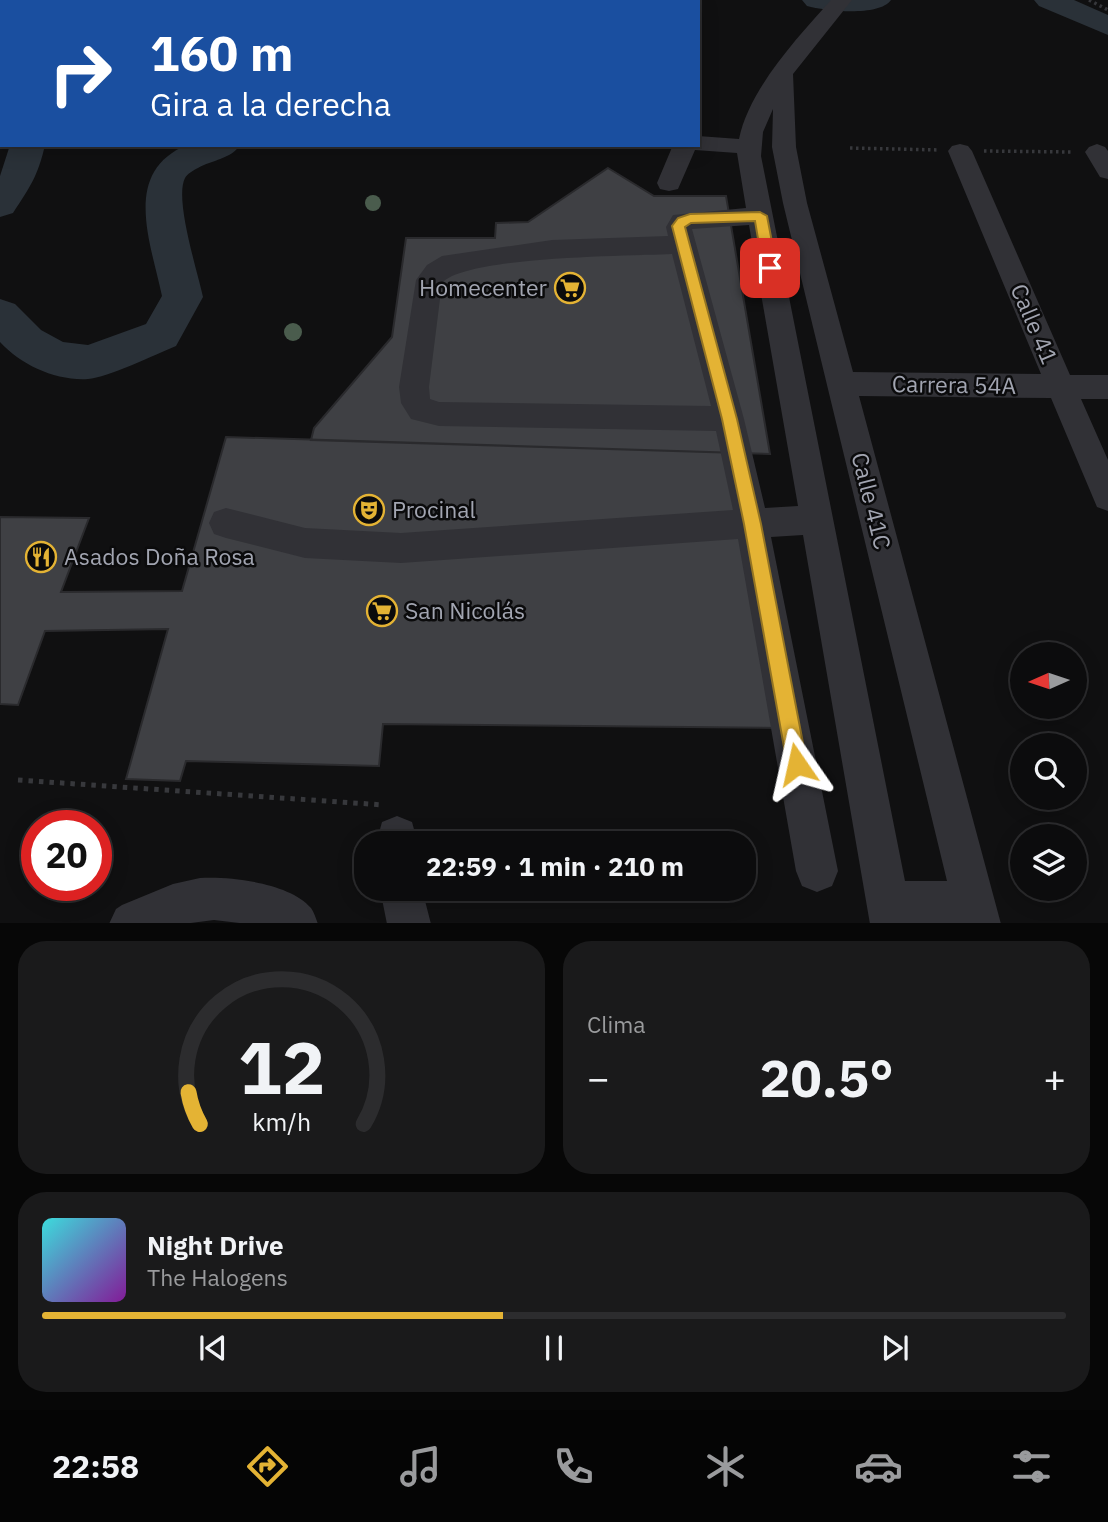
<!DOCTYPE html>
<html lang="es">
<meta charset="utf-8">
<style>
body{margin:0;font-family:"IBM Plex Sans",sans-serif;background:#1a1a1b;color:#f1f3f6;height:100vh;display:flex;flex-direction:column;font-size:26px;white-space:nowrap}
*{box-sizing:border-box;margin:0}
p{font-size:23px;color:#9a9b9d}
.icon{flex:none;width:38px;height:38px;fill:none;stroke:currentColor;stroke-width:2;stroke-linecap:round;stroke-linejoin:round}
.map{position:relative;height:923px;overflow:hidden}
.side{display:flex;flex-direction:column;gap:18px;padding:18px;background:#070707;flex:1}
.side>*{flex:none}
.guide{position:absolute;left:0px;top:0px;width:700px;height:147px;box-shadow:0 4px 18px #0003,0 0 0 2px #2c2c2e;background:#1a4fa0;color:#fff;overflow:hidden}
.needle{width:46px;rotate:267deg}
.buttons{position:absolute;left:1010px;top:642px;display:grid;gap:14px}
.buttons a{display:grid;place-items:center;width:77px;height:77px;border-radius:50%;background:#0c0c0d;box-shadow:0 4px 18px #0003,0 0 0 2px #2c2c2e;font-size:35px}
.speed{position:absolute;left:21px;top:810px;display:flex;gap:14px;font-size:35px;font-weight:700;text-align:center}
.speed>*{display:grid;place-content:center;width:91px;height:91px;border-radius:50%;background:#0c0c0d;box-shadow:0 4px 18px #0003,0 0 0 2px #2c2c2e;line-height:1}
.speed .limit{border:10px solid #d22;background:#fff;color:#111}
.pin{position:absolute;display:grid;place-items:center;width:60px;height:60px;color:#fff;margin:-30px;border-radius:14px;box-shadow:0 4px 10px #0006}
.me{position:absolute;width:77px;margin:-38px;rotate:349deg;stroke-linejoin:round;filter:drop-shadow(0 0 5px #0008)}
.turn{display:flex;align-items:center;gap:24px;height:147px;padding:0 35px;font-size:32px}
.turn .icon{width:91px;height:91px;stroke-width:2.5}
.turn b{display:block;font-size:49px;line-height:60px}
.big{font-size:52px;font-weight:700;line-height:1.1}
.side .widget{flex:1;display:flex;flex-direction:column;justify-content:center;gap:10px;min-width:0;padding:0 24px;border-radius:28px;background:#1a1a1b}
.side .dial{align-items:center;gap:0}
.dial svg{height:182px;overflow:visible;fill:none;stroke:#2c2c2e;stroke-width:7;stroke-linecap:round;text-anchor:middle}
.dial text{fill:#f1f3f6;stroke:none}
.song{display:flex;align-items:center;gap:21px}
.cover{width:84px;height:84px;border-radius:10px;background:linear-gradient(135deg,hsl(180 70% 55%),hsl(290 70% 35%))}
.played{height:7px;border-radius:4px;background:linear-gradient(90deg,#e4b334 45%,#2c2c2e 45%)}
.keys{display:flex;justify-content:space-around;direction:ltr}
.heat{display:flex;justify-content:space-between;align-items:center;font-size:38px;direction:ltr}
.side .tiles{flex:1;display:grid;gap:18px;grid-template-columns:1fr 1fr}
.widget:last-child{grid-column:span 2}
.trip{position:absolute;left:354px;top:831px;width:402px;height:70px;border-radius:28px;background:#0c0c0d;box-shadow:0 4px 18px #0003,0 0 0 2px #2c2c2e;font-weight:700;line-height:70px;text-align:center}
.tab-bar{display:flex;height:112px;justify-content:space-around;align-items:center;background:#050505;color:#9a9b9d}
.tab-bar .icon{width:49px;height:49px}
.tab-bar .on{color:#e4b334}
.tab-bar b{font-size:32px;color:#f1f3f6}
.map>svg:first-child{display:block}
</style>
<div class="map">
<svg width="1108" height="924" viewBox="0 0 1108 924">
<rect width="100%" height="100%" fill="#101011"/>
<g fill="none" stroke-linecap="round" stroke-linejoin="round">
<path fill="#2a3138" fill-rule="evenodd" d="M82,0H114L80,2Z
M512,0H542V2H512Z
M802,0H891C879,17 826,11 807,6Z
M1034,0H1074L1108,15V35L1039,6Z
M10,145H45C38,176 30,187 13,213L0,217V176Z
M187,145H240C231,159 212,160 198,168C194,170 187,174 185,178C174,199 198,273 203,297L176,346C156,354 107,378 88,379C56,381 21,365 0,342V299L15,304L41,330L63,342L88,345L146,324L162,296C151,243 121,172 187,145Z"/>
</g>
<path fill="#3f4044" stroke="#2a2a2d" stroke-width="2" d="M608,168L654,196H726L770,454L311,440L314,428L392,337L406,238H495L496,223L528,222Z
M226,437L740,453L782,728L383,724L379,766L186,761L180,781L126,779L168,629L45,631L18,705L0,704V517L89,518L61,592L182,591Z"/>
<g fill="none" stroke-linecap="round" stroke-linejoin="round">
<path stroke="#37383c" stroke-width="3.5" stroke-dasharray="2.5 3.5" stroke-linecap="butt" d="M142,0L156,2
M1089,0L1108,10
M168,2L171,0
M850,148L940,150
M984,151L1073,152"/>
<path stroke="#37383c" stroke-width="5" stroke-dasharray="4.5 6" stroke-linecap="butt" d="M18,780L384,805"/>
<path fill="#313136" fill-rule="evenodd" d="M831,0H852L793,74L796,147L807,203L853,372L1041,374L948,151L952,146L960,144L968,146L972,151L1070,375H1108V399H1081L1108,460V511L1097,507L1051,398L859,396L1001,924H870L803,535L771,537L838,871L832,886L817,892L802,886L796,871L738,539L401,563L305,558L226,538L214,534L209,523L214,512L226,508L305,528L401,533L733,510L716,431L439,426L411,419L401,403L399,387L416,280L427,265L442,256L552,240L668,236L666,227L673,215L746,208L737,153L695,150L678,189L669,191L660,189L657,183L673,145H698V136L739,139C749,89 798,37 831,0ZM773,109L772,147L783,203L947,881H905L761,156L763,132ZM749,225L798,506L765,508L744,419L692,229ZM672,254L711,406L439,402L430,399L429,387L442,283C466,256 631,256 672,254Z
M1097,144L1105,147L1108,151V179L1100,177L1085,152L1089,147Z
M397,816L412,822L418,844H376L382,822Z
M200,878C230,876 290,883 311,908C314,912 316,919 318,924H248L214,920L183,924H109L116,909L122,905L173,884Z
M380,889H422L431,924H387Z"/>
</g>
<g fill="#4a5c4d">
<circle cx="373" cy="203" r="8"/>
<circle cx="293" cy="332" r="9"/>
</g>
<path fill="#e4b334" stroke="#947422" stroke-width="2" d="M760,212L767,216L777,268L770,272L763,268L755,221L691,223L685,227L737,419L761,524L807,764L804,771L797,774L790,771L787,764L744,524L722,419L672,226L678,218L690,214Z"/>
<defs>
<g id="supermarket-ring" transform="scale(1.575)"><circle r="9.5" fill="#0b0b0c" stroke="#e4b334" stroke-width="1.5"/><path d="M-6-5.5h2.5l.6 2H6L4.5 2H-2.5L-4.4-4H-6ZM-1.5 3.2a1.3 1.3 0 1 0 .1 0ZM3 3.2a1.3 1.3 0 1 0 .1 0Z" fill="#e4b334"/></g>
<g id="theatre-ring" transform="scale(1.575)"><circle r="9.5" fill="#0b0b0c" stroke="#e4b334" stroke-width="1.5"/><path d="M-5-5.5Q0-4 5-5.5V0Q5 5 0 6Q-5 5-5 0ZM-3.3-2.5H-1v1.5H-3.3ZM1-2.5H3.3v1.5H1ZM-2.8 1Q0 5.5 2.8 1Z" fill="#e4b334"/></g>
<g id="restaurant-ring" transform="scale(1.575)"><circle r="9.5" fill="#0b0b0c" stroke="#e4b334" stroke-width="1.5"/><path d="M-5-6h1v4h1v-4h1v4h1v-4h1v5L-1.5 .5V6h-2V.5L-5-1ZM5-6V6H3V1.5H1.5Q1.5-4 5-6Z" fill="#e4b334"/></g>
</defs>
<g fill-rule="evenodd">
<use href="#supermarket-ring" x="570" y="288"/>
<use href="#theatre-ring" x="369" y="510"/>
<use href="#restaurant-ring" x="41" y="557"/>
<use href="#supermarket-ring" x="382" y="611"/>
</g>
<g text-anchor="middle" stroke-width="5" stroke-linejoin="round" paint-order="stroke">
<g font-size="23" fill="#a2a5b1" stroke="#0b0b0c" text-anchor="start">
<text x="547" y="296" text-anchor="end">Homecenter</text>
<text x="392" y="518">Procinal</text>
<text x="64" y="565">Asados Doña Rosa</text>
<text x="405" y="619">San Nicolás</text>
</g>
<g font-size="23" fill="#a2a5b1" stroke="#0b0b0c">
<text transform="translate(1034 324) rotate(67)" y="8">Calle 41</text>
<text transform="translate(954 385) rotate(1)" y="8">Carrera 54A</text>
<text transform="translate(871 501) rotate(76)" y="8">Calle 41C</text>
</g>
</g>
</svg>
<div class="buttons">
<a><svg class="needle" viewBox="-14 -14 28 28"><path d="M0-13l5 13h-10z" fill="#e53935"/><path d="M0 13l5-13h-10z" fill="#9a9b9d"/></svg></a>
<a><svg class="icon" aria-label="search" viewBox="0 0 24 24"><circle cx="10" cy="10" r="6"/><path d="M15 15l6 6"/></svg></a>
<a><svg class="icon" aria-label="layers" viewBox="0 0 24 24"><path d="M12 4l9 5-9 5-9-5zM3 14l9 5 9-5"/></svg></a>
</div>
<div class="speed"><div class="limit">20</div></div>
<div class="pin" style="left:770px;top:268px;background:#d93025"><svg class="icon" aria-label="arrive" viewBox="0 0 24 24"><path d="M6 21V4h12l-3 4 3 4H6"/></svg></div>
<svg class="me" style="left:797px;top:764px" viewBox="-20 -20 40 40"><path d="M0-17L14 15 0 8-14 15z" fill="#e4b334" stroke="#fff" stroke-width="4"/></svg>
<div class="trip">22:59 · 1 min · 210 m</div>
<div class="guide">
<div class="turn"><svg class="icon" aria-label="right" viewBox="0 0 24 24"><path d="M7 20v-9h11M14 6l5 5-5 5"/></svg><div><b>160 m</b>Gira a la derecha</div></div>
</div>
</div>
<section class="side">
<div class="tiles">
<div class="widget dial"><svg viewBox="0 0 100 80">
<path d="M14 69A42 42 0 1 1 86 69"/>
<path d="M14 69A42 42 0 0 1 9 55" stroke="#e4b334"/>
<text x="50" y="56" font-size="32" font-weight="700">12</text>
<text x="50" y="72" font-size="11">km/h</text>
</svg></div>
<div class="widget"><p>Clima</p>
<div class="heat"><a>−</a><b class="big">20.5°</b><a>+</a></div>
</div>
<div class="widget">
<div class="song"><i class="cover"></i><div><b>Night Drive</b><p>The Halogens</p></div></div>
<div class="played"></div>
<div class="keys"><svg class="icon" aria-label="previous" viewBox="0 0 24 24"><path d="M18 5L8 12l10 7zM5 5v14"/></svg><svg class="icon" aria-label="pause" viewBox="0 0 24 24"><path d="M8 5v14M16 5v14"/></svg><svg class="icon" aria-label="next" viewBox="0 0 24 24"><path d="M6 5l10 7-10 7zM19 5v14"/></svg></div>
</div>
</div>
</section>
<nav class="tab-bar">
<b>22:58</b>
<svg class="icon on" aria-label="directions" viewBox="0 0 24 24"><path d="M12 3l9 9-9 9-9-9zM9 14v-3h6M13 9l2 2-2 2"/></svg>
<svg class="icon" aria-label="music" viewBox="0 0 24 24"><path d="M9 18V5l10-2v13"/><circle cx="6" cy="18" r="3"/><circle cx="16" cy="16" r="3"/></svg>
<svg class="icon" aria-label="phone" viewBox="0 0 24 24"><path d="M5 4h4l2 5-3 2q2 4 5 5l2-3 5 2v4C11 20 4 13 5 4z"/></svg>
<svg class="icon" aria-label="climate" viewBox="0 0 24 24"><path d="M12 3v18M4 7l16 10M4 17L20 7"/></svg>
<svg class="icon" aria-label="car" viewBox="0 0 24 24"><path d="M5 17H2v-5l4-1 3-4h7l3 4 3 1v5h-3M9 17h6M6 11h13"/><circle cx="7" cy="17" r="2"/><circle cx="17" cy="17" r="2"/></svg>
<svg class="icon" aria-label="filters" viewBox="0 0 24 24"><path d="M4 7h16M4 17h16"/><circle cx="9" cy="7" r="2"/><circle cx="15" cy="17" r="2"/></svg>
</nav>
